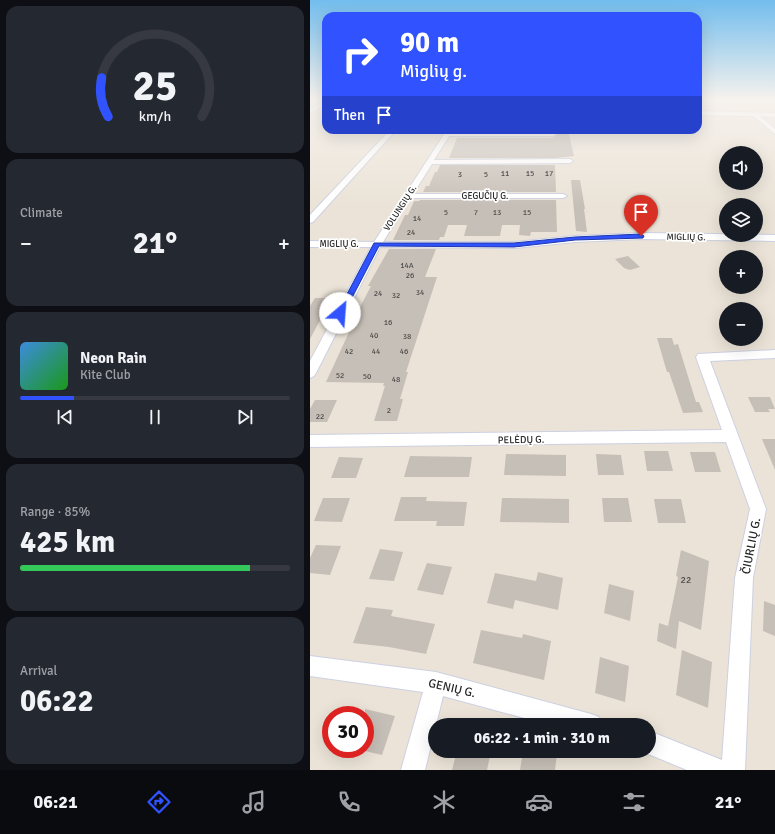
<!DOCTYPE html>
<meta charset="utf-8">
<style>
body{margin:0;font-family:Signika,sans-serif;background:#242831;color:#f1f3f6;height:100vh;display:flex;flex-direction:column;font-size:15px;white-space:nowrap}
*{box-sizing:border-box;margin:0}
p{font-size:13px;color:#9ea1a6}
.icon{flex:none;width:22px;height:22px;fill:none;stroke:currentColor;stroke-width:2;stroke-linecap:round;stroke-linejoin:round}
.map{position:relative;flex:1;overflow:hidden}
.sheet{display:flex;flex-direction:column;gap:6px;padding:6px;background:#0d0f14;width:310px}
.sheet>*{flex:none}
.hud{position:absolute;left:12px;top:12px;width:380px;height:122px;border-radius:12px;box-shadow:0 4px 16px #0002;background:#3053ff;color:#fff;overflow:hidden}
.tools{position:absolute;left:409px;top:146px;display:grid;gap:8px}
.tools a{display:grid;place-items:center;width:44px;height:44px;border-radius:50%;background:#171b24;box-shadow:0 4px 16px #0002;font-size:20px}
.speed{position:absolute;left:12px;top:706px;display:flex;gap:8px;font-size:20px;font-weight:700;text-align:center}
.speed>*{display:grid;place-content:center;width:52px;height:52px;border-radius:50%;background:#171b24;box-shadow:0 4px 16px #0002;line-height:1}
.speed .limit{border:6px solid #d22;background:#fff;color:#111}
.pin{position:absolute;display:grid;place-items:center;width:34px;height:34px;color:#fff;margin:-41px -17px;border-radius:50% 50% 50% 0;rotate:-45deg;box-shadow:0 0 4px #0007}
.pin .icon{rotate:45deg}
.me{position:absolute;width:44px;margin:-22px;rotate:27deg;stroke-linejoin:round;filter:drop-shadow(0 0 3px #0008)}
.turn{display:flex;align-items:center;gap:14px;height:84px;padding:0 12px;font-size:18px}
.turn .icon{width:52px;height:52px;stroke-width:2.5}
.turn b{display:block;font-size:28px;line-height:34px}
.then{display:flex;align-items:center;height:38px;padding:0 12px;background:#0003;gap:8px;font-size:15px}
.big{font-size:30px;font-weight:700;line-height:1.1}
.sheet .tile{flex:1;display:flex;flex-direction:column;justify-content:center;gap:6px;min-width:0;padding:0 14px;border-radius:12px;background:#242831}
.sheet .dial{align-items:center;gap:0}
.dial svg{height:104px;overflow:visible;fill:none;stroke:#363941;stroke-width:7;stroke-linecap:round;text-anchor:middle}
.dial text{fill:#f1f3f6;stroke:none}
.song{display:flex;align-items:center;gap:12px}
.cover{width:48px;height:48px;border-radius:6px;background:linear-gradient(135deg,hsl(210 70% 55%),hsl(120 70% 35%))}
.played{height:4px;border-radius:2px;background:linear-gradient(90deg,#3053ff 20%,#363941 20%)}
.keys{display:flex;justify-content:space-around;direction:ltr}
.heat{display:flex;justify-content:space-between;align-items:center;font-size:22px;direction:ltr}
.charge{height:6px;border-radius:3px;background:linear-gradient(90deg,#34c759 85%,#363941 0)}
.trip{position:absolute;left:118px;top:718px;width:228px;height:40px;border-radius:20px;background:#171b24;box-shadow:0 4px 16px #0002;font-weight:700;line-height:40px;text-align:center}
.dock{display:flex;height:64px;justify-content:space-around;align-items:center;background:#090b0e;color:#9ea1a6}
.dock .icon{width:28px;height:28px}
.dock .on{color:#3053ff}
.dock b{font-size:18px;color:#f1f3f6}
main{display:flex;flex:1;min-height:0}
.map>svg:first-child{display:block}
</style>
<main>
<section class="sheet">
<div class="tile dial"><svg viewBox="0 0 100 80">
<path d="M14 69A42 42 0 1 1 86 69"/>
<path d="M14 69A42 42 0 0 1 9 39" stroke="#3053ff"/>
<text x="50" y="56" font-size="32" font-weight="700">25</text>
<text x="50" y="72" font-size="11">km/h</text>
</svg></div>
<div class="tile"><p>Climate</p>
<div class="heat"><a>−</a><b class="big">21°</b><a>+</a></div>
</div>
<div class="tile">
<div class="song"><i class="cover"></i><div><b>Neon Rain</b><p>Kite Club</p></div></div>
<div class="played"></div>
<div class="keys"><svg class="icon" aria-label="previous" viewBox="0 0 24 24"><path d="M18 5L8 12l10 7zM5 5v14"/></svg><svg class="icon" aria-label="pause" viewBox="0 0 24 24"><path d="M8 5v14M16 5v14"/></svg><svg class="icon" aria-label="next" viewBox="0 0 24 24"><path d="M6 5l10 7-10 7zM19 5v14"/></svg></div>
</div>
<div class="tile"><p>Range · 85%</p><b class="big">425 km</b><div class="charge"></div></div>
<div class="tile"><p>Arrival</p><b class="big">06:22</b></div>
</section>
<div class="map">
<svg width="465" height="770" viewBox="0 0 465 770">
<rect width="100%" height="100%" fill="#ebe3d7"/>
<path fill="#c6bfb7" d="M154,130H258L264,156L245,158H139L147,138H243L247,134L243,130Z
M130,165H245L246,192H113L116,186H119L125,172H127Z
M261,180H270L275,209H274L277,232L266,231Z
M110,200H246L247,232H221L220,236L209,235L210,225H192L190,236H154L157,225H138L134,237H130L129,240H83L95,215H98L104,201H109Z
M79,249H126L115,277H127L96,372H98L90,399H93L87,421H64L75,386H73L74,383L16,382L41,328H39L61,286H58Z
M318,256L330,267L320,270L314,268L305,259Z
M5,298H22L0,339V306Z
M347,338H362L364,345L368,344L386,402H389L393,412L373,413L359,372H357Z
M438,397H460L465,409H458L460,412H445Z
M5,400H27L17,422H0V409Z
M452,439H465V470Z
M334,451H358L363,471H337Z
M380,452H405L411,472H385Z
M196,454L256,455V476L194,475Z
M286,454L311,455L314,475H288Z
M100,456L162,457L159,477H94Z
M29,457L53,458L46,478H21Z
M91,497H117L116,501L157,502L154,526H126L127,521H84Z
M13,498H40L32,522L4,521Z
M192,498L259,499V523L190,522Z
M292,498H318L322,522H294Z
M344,499H371L376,523H348Z
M6,545L31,546L20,575L0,573V558Z
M70,549L93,552L84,581L59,579Z
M371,550L399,561L391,630L369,621L366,649L347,641L349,623L358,626L368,577L366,576Z
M117,563L142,567L133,595L107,590Z
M228,572L253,578L248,610L205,600L203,609L177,603L185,573L226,581Z
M299,584L324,591L320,621L294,613Z
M454,601L465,605V636L453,631Z
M56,607L83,610L81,616L125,624L116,654L79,647L43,643Z
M171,630L212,638L213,634L241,641L234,680L163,663Z
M372,650L402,662L398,708L366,695Z
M290,657L319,666L315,702L285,693Z
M55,709L85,716L72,755L55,751Z
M147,751H181L177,770H142Z
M213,751H237L247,754L245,770H210Z"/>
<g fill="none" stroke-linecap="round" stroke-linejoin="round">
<g stroke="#ccd0e1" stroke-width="2">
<path id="minor" d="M16,101V105L0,113V109Z
M388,111L465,113V117L450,116L465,129V134L443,116L388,115Z
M80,130H86L3,222L0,223V215Z
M137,130H143L142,132H243L246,134L243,136H139L124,160L260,159L263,161L260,163L122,164L103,194H253L257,196L253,198H100L73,242H205L265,236L331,233L465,235V241L331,239L265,242L205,248L70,247L6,373L4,376L0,378V361L61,247H0V241L64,242Z
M465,350V358L400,361L456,509L443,578L435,770H377L331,751H339V731L412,760L425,578L440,509L416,442L0,447V435L412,430L386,357L388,354Z
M0,656L126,672L281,714L289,717L292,725H240L133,696L115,770H91L113,692L0,676Z"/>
</g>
<use href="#minor" fill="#fff" fill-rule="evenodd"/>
</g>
<linearGradient id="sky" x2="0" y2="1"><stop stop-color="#72bded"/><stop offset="0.48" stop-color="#f6f2ed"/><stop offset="1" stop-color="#f6f2ed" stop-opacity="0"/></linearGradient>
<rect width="465" height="206" fill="url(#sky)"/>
<path fill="#3053ff" stroke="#1f36a6" d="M331,234L334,236L333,238L265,240L204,247L69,246L34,313L30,316L27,313L64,243H204L265,237Z"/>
<g text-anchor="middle" stroke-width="3.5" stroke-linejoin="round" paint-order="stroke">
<g font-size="8" fill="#4f4d4b">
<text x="195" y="176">11</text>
<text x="220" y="176">15</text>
<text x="239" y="176">17</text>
<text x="150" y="177">3</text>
<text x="176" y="177">5</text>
<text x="136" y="215">5</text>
<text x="166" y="215">7</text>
<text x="187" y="215">13</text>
<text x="217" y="215">15</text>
<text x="107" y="221">14</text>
<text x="101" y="235">24</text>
<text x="97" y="268">14A</text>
<text x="100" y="278">26</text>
<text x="110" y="295">34</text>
<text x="68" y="296">24</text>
<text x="86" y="298">32</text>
<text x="78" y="325">16</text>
<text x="64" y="338">40</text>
<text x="97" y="339">38</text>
<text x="39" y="354">42</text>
<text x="66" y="354">44</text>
<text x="94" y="354">46</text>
<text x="30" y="378">52</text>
<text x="57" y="379">50</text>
<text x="86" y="382">48</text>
<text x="79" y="413">2</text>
<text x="10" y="419">22</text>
</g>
<g font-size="9" fill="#272727" stroke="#fff">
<text x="175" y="199">GEGUČIŲ G.</text>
<text transform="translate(90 208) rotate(-57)" y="3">VOLUNGIŲ G.</text>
<text transform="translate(376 237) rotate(1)" y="3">MIGLIŲ G.</text>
<text x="29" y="247">MIGLIŲ G.</text>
</g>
<g font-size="10" fill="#272727" stroke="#fff">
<text transform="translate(211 439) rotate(-1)" y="4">PELĖDŲ G.</text>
</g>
<g font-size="10" fill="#4f4d4b">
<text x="376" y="583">22</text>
</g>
<g font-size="12" fill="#272727" stroke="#fff">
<text transform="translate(441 546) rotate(-79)" y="4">ČIURLIŲ G.</text>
<text transform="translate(142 688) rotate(13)" y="4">GENIŲ G.</text>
</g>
</g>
</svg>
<div class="tools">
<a><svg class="icon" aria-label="sound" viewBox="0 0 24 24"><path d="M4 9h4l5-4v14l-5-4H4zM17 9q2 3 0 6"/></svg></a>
<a><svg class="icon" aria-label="layers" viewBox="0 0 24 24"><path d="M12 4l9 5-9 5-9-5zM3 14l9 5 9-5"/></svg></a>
<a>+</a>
<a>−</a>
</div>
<div class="speed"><div class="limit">30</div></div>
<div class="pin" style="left:331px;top:236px;background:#d93025"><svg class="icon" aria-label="arrive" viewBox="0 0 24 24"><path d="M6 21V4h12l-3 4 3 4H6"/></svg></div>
<svg class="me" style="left:30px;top:313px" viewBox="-20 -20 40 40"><circle r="19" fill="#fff"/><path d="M0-13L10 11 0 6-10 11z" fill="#3053ff"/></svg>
<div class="trip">06:22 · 1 min · 310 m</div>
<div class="hud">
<div class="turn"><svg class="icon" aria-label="right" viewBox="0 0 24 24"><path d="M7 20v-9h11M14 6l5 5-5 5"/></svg><div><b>90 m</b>Miglių g.</div></div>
<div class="then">Then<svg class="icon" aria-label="arrive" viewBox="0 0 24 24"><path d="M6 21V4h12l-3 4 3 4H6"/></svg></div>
</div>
</div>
</main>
<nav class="dock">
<b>06:21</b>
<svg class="icon on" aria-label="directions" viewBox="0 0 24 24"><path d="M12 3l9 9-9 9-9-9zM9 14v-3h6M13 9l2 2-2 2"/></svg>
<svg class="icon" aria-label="music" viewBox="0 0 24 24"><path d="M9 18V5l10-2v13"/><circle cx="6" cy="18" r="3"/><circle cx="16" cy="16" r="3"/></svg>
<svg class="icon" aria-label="phone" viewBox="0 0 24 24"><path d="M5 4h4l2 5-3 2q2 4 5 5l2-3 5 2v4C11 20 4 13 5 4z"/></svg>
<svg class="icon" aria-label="climate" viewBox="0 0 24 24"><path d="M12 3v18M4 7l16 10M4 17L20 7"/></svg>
<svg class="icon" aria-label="car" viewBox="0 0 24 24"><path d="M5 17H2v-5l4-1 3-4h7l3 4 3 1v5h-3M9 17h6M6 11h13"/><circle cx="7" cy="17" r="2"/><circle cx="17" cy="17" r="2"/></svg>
<svg class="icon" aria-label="filters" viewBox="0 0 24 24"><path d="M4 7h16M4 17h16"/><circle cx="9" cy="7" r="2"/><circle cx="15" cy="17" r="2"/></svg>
<b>21°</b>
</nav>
